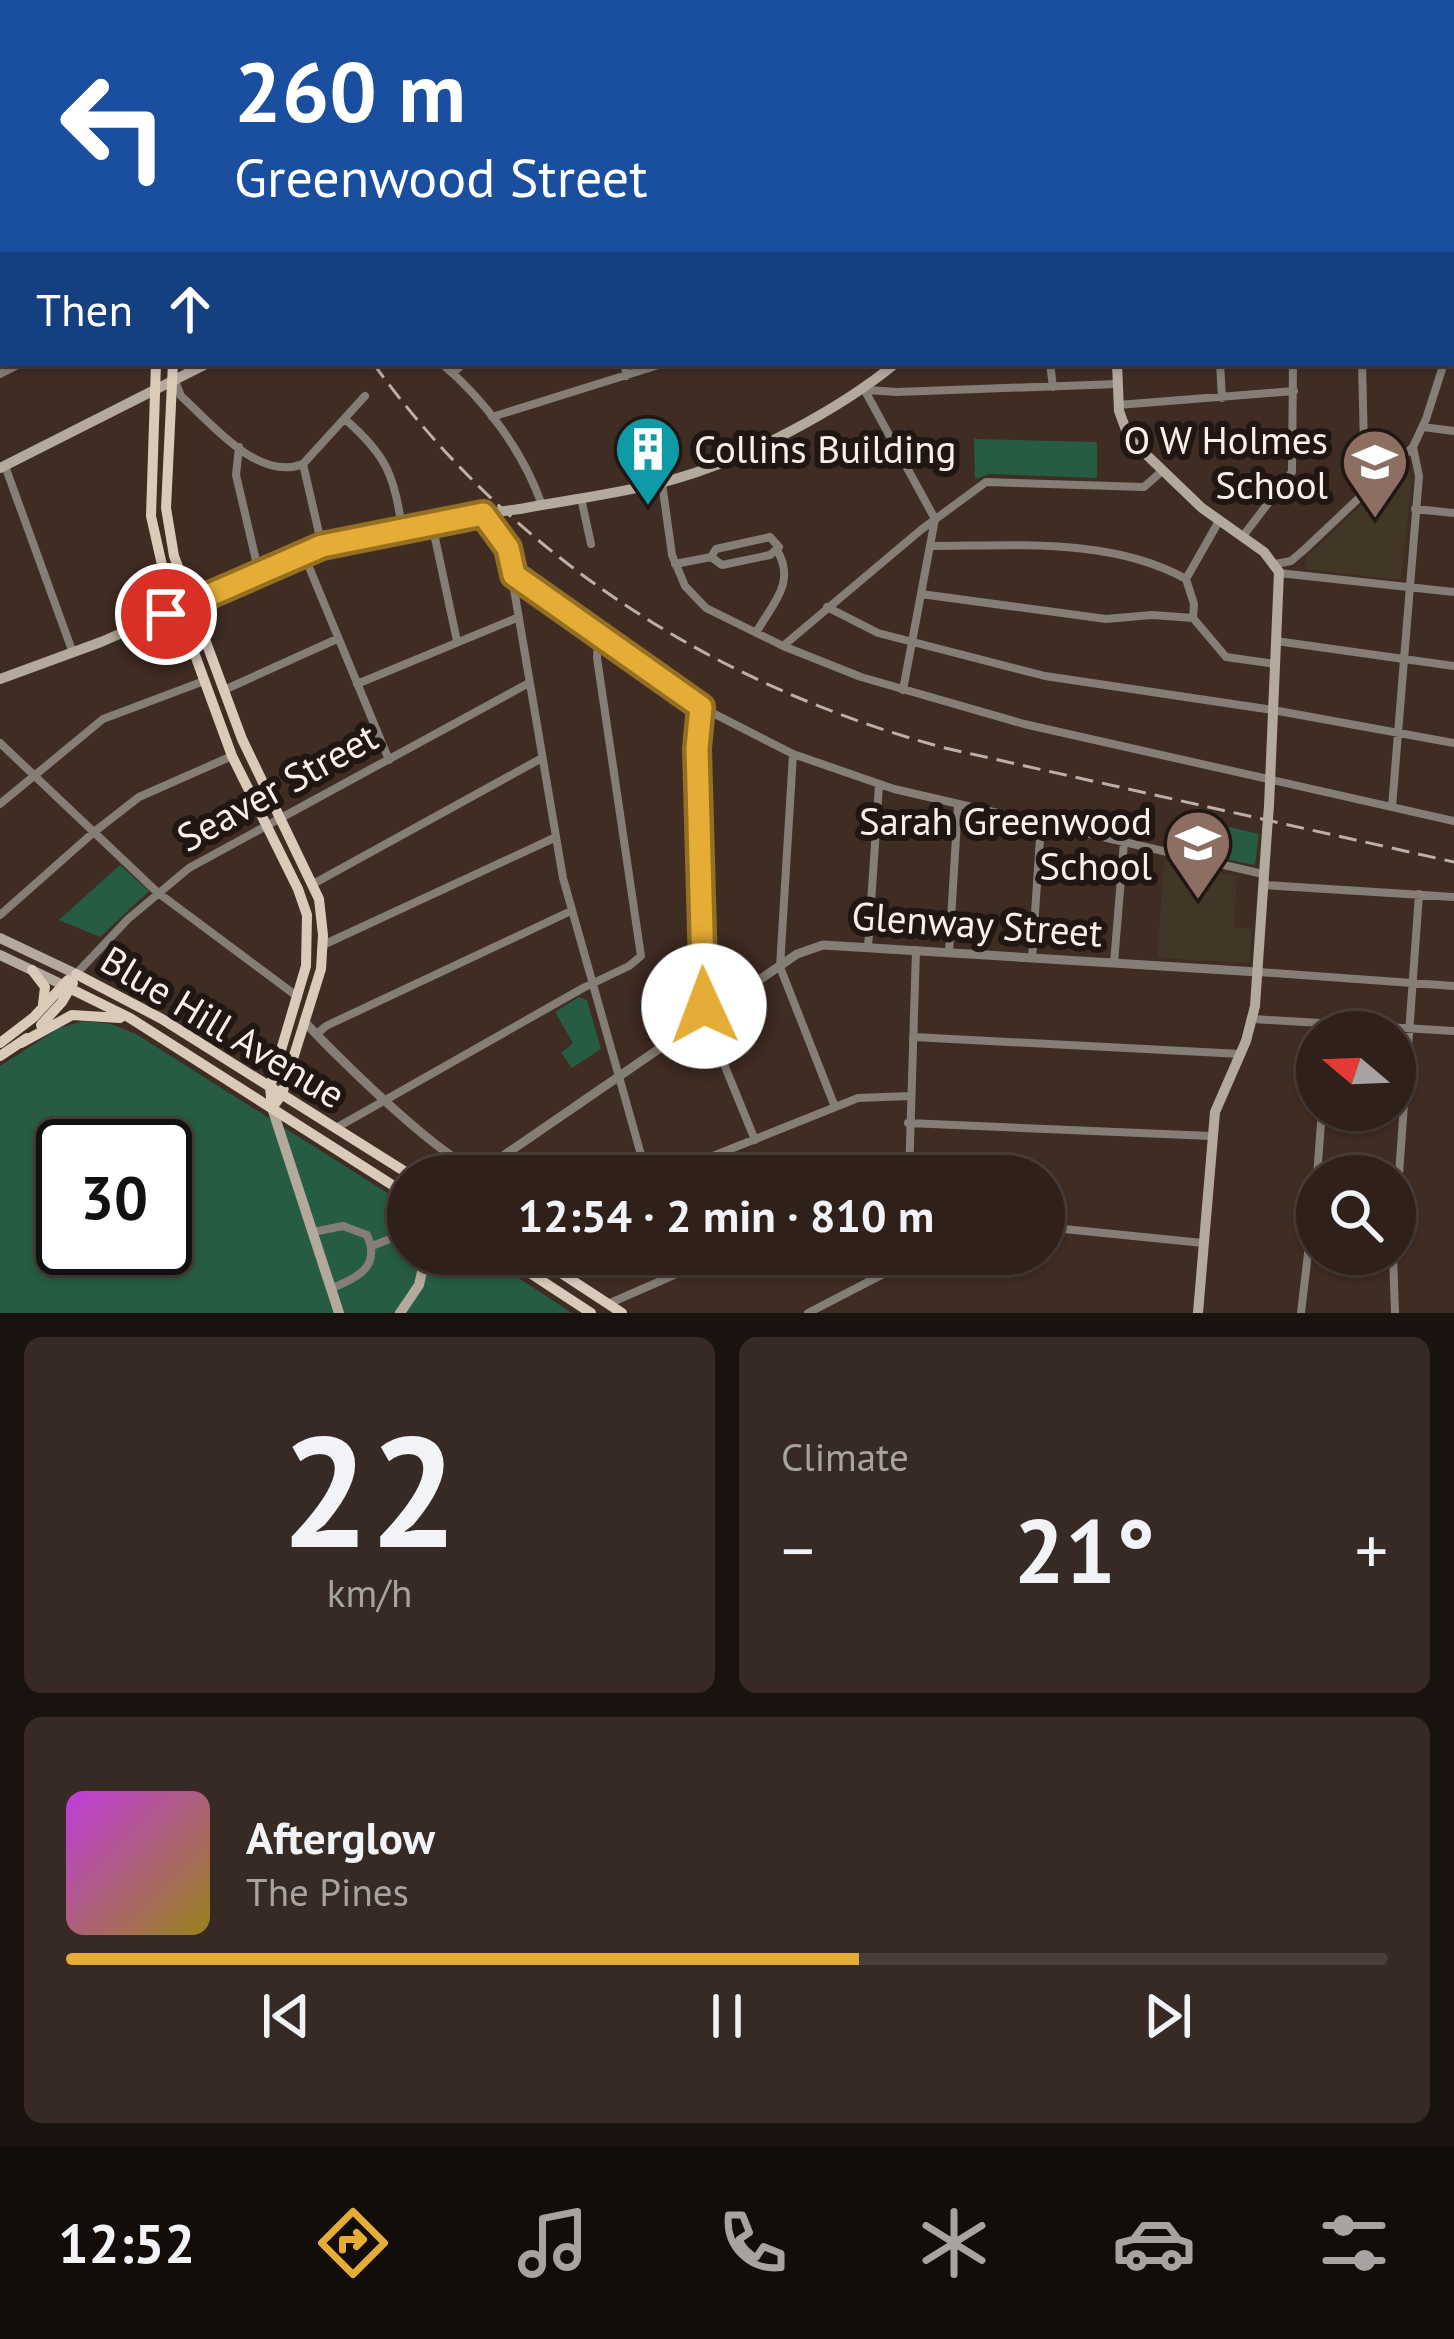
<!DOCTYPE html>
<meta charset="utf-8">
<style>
body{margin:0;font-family:"PT Sans",sans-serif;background:#372923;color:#f1f3f6;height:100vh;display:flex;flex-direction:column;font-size:45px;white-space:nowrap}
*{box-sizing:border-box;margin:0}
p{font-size:39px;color:#a7a3a2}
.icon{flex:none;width:66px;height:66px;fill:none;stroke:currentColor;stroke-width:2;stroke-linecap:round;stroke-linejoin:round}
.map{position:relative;height:1313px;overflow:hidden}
.side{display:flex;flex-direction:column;gap:24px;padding:24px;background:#1a120e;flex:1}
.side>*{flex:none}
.guide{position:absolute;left:0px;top:0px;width:1455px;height:366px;box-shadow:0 3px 9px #0004,0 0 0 3px #4a3e39;background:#1a4fa0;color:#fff;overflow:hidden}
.needle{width:78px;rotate:289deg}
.tools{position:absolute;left:1296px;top:1011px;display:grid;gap:24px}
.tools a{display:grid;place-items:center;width:120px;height:120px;border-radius:50%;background:#2f211a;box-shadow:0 3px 9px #0004,0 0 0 3px #4a3e39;font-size:60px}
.speed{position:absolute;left:36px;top:1119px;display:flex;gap:24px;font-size:60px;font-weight:700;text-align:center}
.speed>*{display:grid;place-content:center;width:156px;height:156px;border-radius:50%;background:#2f211a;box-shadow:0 3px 9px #0004,0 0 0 3px #4a3e39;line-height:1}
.speed .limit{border:6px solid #111;border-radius:18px;background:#fff;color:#111}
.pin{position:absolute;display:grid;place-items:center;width:102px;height:102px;color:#fff;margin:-51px;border:6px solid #fff;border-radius:50%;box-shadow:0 3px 12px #0007}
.me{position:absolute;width:132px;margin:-66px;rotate:358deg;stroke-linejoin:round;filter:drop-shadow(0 0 9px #0008)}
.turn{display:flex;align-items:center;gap:42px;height:252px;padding:0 36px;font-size:54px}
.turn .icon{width:156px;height:156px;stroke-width:2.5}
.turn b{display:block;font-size:84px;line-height:102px}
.then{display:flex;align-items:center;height:114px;padding:0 36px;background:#0003;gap:24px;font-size:45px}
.big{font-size:90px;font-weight:700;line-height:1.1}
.side .card{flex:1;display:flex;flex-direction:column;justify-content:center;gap:18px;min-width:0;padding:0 42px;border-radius:18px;background:#372923}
.side .dial{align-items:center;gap:0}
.dial b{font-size:156px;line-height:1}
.song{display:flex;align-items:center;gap:36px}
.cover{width:144px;height:144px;border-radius:18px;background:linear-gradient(135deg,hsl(290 70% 55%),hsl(50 70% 35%))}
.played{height:12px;border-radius:6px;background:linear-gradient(90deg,#e5ad35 60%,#4a3e39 60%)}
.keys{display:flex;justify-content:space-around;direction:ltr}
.heat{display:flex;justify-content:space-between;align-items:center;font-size:66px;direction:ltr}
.side .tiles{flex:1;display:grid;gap:24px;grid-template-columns:1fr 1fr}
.card:last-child{grid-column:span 2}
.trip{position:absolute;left:387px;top:1155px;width:678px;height:120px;border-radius:60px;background:#2f211a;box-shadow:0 3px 9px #0004,0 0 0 3px #4a3e39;font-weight:700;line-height:120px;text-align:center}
.menu{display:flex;height:192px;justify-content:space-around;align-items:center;background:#130d0a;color:#a7a3a2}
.menu .icon{width:84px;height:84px}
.menu .on{color:#e5ad35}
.menu b{font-size:54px;color:#f1f3f6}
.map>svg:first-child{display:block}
</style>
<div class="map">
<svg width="1454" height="1313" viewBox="0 0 1454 1313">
<rect width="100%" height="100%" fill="#3f2c23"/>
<path fill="#423727" d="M1401,468L1410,472L1412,481L1401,580L1305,569L1306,557Z
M1164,860L1237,876L1234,927L1252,929L1249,963L1157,958Z"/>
<path fill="#255c42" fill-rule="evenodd" d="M974,439L1097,442V478L989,474L975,479Z
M1208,822L1259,834L1255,865L1200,854Z
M120,865L149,891L100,937L59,920Z
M579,997L587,1000L601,1049L572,1068L561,1053L573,1043L555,1012Z
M84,1021L111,1024L136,1034L408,1206V1254H482L572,1313H0V1066L59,1028ZM63,1146H165V1248H63Z"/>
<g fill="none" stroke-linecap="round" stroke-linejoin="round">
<path stroke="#857e76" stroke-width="8" d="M1228,0V3
M1316,0V3
M1399,0V3
M26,3L30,0
M791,3L792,0
M936,3V0
M1005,3V0
M0,14H3
M1452,62H1454
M0,69L3,67
M1452,138H1454
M0,159L3,157
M0,257L3,255
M1452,330L1454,322
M441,363C485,400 523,451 542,505
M625,363L626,376
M1050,363L1053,387
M1220,363L1222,398
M1362,363L1365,489
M453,373L464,363
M0,374L22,363
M175,381L181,396C211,423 258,482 303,464L322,546
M864,389L935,519L903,690
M867,390L897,392L1117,384
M1118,405L1294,391
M492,417L665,363
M346,420C386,455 395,476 402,529
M1423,427L1454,431
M239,447L236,475L259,573
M303,464L365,396
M5,466L73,653
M662,483L672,555L685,586L706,608L783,646L861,677L1024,724L1454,821
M581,498L591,544
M1415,509L1454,513
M484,516L507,548L563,878L647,1176
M432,524L457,641
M1243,536L1292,472L1293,363
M930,546C1014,546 1111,537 1186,579
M304,555L389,760
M675,564L711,557L722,565L770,555L779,547L770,537L716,549L711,557
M1275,564L1291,561L1305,549L1413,447L1426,419L1444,363
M1279,573L1454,592
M514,575L701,707L793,754L894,789L1263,874
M1186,579L1194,604L1193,618L1226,657L1275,664
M1186,579L1219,521
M921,594L1106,619L1152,615L1193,618
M827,607L878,633L1045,676L1273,710L1454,743
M756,633C771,605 796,584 778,552
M1276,641L1454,666
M783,646L922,529L986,482L1144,487L1161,472
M357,684L519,617
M224,690L337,639
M701,707L697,748L702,996L726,1069L755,1140
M0,743L157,892L298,997
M793,754L780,967L835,1107
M0,804L103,719L204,681
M1392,807L1419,476L1413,447
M313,884L542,758
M1264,885L1454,897
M0,915L94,832L139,797L232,756
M323,945L554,838
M868,947L879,785
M949,952L958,805
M1032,958L1041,823
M1114,963L1124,842
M1258,972L1454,986
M76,974L128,919L189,868L529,683
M1253,1019L1454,1031
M317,1034L326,1026L571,911
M913,1037L1241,1054
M908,1123L1211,1136
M336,1128L583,988L629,966L641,956L597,658L598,637
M663,1176L858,1098L909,1096
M909,1176L916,950
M1317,1176L1322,1110
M1044,1227L1203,1243
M1395,1230L1419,894
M313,1232L343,1226L367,1235C381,1266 358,1278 332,1288
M372,1246L408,1232
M1393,1254L1395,1313
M608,1304L722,1254
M808,1313L922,1254
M1301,1313L1317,1177"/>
<path stroke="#857e76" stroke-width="9" d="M415,0L416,3
M1102,3V0
M304,1021C329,1049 448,1167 479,1169
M444,1155L456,1176
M474,1176L797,954L823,945L1258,972"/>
<path stroke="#b4a99d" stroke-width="10" d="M882,0L886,3
M479,3L481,0
M1452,232L1454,233
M1117,363L1119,411L1129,438L1202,508L1264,552L1279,572L1269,806
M0,468L208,363
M520,509C572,499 625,493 675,479C746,459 839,410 896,363
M0,679L101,642L322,546L497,512
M0,938L76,974
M0,955L63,985
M272,1108L339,1313
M400,1313L419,1285L426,1254
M1198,1313L1215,1112L1246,1041L1255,1006L1267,831"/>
<path stroke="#d9caba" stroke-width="10" d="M8,0L9,3
M0,20L3,25
M156,363L151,516L162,565L232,756L298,889L307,915L306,966L270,1087L272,1108
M173,363L166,508L174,556L242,739L319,899L323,935L321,969L282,1094L272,1108
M32,970L45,987L43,1004
M76,974L162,1019L412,1176
M63,985L130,1018L408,1195
M41,1025L62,1002L73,983
M0,1043L34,1017L68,980
M21,1043L72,1015L120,1018
M0,1056L27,1038
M501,1254L591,1313
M532,1254L622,1313"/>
<path stroke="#bdaea7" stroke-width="3" stroke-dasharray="18 9" stroke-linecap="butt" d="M159,0L161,3
M373,363C513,557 715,686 945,748L1454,862"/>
<path stroke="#b4a99d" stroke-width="10" d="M497,512L520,509
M1267,831L1269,806"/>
</g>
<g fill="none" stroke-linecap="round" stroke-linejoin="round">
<g stroke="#957022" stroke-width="30">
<path id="route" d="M166,614L322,546L483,514L508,548L514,575L701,707L697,748L704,1006"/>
</g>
<use href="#route" stroke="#e5ad35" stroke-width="21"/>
</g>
<defs>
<g id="building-pin" transform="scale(3.45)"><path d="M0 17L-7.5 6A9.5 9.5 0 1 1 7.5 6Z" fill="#0f9aa8" stroke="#201713"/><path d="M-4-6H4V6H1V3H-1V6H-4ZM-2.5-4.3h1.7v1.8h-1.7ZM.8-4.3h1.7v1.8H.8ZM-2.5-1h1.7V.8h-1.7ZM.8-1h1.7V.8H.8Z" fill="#fff"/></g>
<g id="school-pin" transform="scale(3.45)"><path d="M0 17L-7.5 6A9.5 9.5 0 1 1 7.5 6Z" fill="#8d6e63" stroke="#201713"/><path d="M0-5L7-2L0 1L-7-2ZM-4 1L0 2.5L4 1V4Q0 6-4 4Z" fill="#fff"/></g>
</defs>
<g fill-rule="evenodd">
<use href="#building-pin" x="648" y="449"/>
<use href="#school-pin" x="1375" y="462"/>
<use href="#school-pin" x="1198" y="843"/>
</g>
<g text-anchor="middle" stroke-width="12" stroke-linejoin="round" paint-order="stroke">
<g font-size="39" fill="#fdf0ea" stroke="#201713" text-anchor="end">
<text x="1328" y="454">O W Holmes<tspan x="1328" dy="45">School</tspan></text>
<text x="694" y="463" text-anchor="start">Collins Building</text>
<text x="1152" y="835">Sarah Greenwood<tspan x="1152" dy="45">School</tspan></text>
</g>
<g font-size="39" fill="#fdf0ea" stroke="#201713">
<text transform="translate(277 787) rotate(-29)" y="14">Seaver Street</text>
<text transform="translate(977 924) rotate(4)" y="14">Glenway Street</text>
<text transform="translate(223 1027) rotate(31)" y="14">Blue Hill Avenue</text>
</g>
</g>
</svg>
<div class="tools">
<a><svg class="needle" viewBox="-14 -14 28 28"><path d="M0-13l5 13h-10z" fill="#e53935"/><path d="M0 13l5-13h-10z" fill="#a7a3a2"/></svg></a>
<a><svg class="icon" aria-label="search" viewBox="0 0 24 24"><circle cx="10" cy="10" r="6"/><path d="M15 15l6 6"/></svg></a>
</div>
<div class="speed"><div class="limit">30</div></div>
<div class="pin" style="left:166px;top:614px;background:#d93025"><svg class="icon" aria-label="arrive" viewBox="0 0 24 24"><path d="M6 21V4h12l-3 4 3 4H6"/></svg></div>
<svg class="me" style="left:704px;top:1006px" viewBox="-20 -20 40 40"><circle r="19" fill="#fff"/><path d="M0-13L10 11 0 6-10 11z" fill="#e5ad35"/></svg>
<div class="trip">12:54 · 2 min · 810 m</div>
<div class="guide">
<div class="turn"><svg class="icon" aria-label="left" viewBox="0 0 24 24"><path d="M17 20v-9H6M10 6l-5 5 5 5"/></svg><div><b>260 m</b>Greenwood Street</div></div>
<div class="then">Then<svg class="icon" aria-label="ahead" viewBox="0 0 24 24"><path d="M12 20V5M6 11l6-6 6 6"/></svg></div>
</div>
</div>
<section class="side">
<div class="tiles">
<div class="card dial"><b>22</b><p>km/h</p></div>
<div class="card"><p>Climate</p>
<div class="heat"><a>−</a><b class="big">21°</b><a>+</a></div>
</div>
<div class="card">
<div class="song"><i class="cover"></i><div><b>Afterglow</b><p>The Pines</p></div></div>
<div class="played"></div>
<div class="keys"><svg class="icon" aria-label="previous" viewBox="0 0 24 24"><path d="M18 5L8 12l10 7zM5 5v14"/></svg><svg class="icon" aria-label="pause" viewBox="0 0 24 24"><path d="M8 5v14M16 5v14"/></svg><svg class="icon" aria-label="next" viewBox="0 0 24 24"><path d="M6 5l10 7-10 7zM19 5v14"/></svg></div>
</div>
</div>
</section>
<nav class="menu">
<b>12:52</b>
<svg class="icon on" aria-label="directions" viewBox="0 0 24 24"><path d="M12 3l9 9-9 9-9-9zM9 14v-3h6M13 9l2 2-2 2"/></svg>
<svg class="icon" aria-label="music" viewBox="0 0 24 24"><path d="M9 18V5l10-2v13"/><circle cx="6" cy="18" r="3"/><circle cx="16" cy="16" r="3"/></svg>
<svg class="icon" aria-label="phone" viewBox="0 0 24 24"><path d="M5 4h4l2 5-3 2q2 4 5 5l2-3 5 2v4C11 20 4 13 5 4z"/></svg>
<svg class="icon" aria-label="climate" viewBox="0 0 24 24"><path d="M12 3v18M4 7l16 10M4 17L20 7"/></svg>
<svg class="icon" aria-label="car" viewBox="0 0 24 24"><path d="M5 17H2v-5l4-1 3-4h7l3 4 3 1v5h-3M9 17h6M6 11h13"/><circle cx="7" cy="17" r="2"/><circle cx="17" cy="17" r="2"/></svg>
<svg class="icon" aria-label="filters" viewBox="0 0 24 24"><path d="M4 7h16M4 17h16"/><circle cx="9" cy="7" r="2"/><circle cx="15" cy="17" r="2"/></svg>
</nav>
